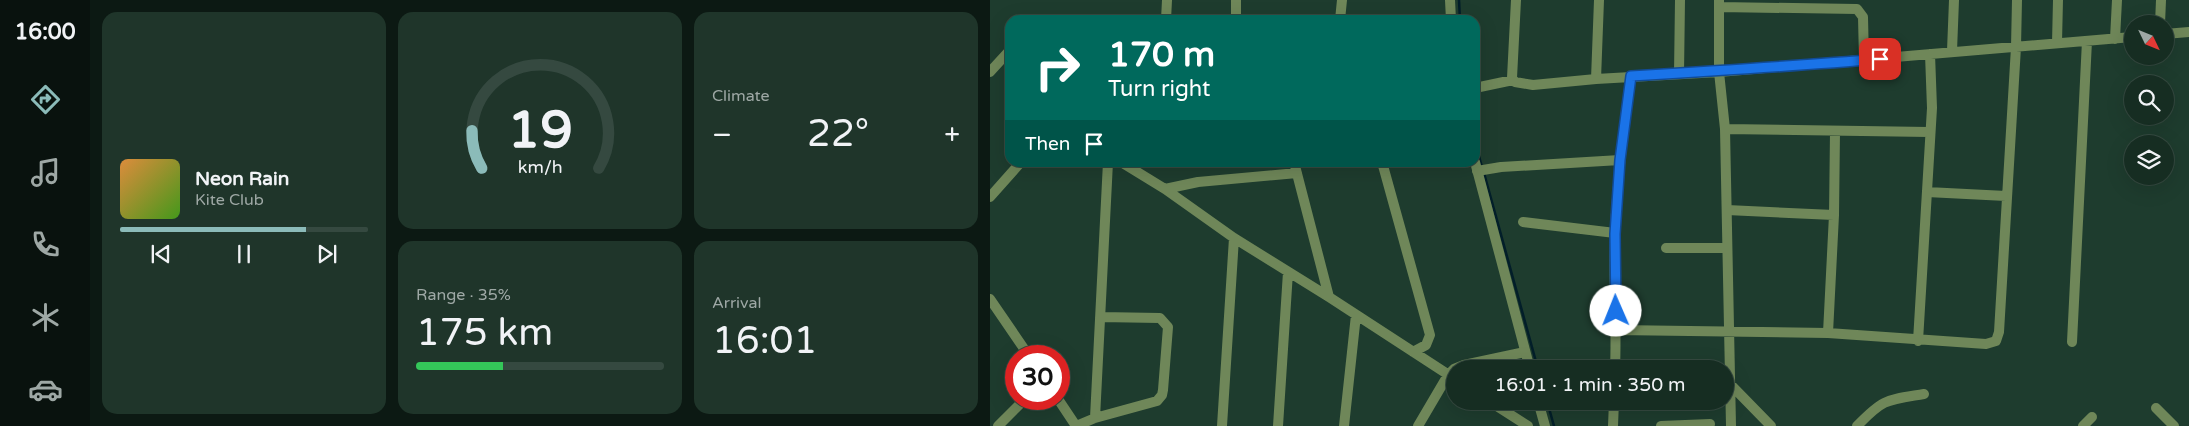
<!DOCTYPE html>
<meta charset="utf-8">
<style>
body{margin:0;font-family:"Varela Round",sans-serif;background:#1f352a;color:#f1f3f6;height:100vh;display:flex;flex-direction:column;font-size:19px;white-space:nowrap}
*{box-sizing:border-box;margin:0}
p{font-size:16px;color:#9ea8a5}
.icon{flex:none;width:28px;height:28px;fill:none;stroke:currentColor;stroke-width:2;stroke-linecap:round;stroke-linejoin:round}
.map{position:relative;flex:1;overflow:hidden}
.drawer{display:flex;flex-direction:column;gap:12px;padding:12px;background:#0c1913;width:900px}
.drawer>*{flex:none}
.hud{position:absolute;left:15px;top:15px;width:475px;height:152px;border-radius:15px;box-shadow:0 5px 20px #0002,0 0 0 1px #354940;background:#00695c;color:#fff;overflow:hidden}
.needle{width:32px;rotate:133deg}
.tools{position:absolute;left:1134px;top:15px;display:grid;gap:10px}
.tools a{display:grid;place-items:center;width:50px;height:50px;border-radius:50%;background:#162d22;box-shadow:0 5px 20px #0002,0 0 0 1px #354940;font-size:25px}
.speed{position:absolute;left:15px;top:345px;display:flex;gap:10px;font-size:25px;font-weight:700;text-align:center}
.speed>*{display:grid;place-content:center;width:65px;height:65px;border-radius:50%;background:#162d22;box-shadow:0 5px 20px #0002,0 0 0 1px #354940;line-height:1}
.speed .limit{border:8px solid #d22;background:#fff;color:#111}
.pin{position:absolute;display:grid;place-items:center;width:42px;height:42px;color:#fff;margin:-21px;border-radius:10px;box-shadow:0 2px 8px #0006}
.me{position:absolute;width:55px;margin:-28px;rotate:359deg;stroke-linejoin:round;filter:drop-shadow(0 0 4px #0008)}
.turn{display:flex;align-items:center;gap:18px;height:105px;padding:0 20px;font-size:22px}
.turn .icon{width:65px;height:65px;stroke-width:2.5}
.turn b{display:block;font-size:35px;line-height:42px}
.then{display:flex;align-items:center;height:48px;padding:0 20px;background:#0003;gap:10px;font-size:19px}
.big{font-size:38px;font-weight:600;line-height:1.1}
.drawer .card{flex:1;display:flex;flex-direction:column;justify-content:center;gap:8px;min-width:0;padding:0 18px;border-radius:15px;background:#1f352a}
.drawer .dial{align-items:center;gap:0}
.dial svg{height:130px;overflow:visible;fill:none;stroke:#354940;stroke-width:7;stroke-linecap:round;text-anchor:middle}
.dial text{fill:#f1f3f6;stroke:none}
.song{display:flex;align-items:center;gap:15px}
.cover{width:60px;height:60px;border-radius:8px;background:linear-gradient(135deg,hsl(30 70% 55%),hsl(100 70% 35%))}
.played{height:5px;border-radius:2px;background:linear-gradient(90deg,#8bbbb9 75%,#354940 75%)}
.keys{display:flex;justify-content:space-around;direction:ltr}
.heat{display:flex;justify-content:space-between;align-items:center;font-size:28px;direction:ltr}
.charge{height:8px;border-radius:4px;background:linear-gradient(90deg,#34c759 35%,#354940 0)}
.drawer .tiles{flex:1;display:grid;gap:12px;grid-template-columns:repeat(3,1fr)}
.card:first-child{grid-row:span 2}
.trip{position:absolute;left:456px;top:360px;width:288px;height:50px;border-radius:25px;background:#162d22;box-shadow:0 5px 20px #0002,0 0 0 1px #354940;font-weight:600;line-height:50px;text-align:center}
main{display:flex;flex:1;min-height:0}
.tabs{display:flex;flex-direction:column;width:90px;justify-content:space-around;align-items:center;background:#09120e;color:#9ea8a5}
.tabs .icon{width:35px;height:35px}
.tabs .current{color:#8bbbb9}
.tabs b{font-size:22px;color:#f1f3f6}
.map>svg:first-child{display:block}
</style>
<main>
<nav class="tabs">
<b>16:00</b>
<svg class="icon current" aria-label="directions" viewBox="0 0 24 24"><path d="M12 3l9 9-9 9-9-9zM9 14v-3h6M13 9l2 2-2 2"/></svg>
<svg class="icon" aria-label="music" viewBox="0 0 24 24"><path d="M9 18V5l10-2v13"/><circle cx="6" cy="18" r="3"/><circle cx="16" cy="16" r="3"/></svg>
<svg class="icon" aria-label="phone" viewBox="0 0 24 24"><path d="M5 4h4l2 5-3 2q2 4 5 5l2-3 5 2v4C11 20 4 13 5 4z"/></svg>
<svg class="icon" aria-label="climate" viewBox="0 0 24 24"><path d="M12 3v18M4 7l16 10M4 17L20 7"/></svg>
<svg class="icon" aria-label="car" viewBox="0 0 24 24"><path d="M5 17H2v-5l4-1 3-4h7l3 4 3 1v5h-3M9 17h6M6 11h13"/><circle cx="7" cy="17" r="2"/><circle cx="17" cy="17" r="2"/></svg>
</nav>
<section class="drawer">
<div class="tiles">
<div class="card">
<div class="song"><i class="cover"></i><div><b>Neon Rain</b><p>Kite Club</p></div></div>
<div class="played"></div>
<div class="keys"><svg class="icon" aria-label="previous" viewBox="0 0 24 24"><path d="M18 5L8 12l10 7zM5 5v14"/></svg><svg class="icon" aria-label="pause" viewBox="0 0 24 24"><path d="M8 5v14M16 5v14"/></svg><svg class="icon" aria-label="next" viewBox="0 0 24 24"><path d="M6 5l10 7-10 7zM19 5v14"/></svg></div>
</div>
<div class="card dial"><svg viewBox="0 0 100 80">
<path d="M14 69A42 42 0 1 1 86 69"/>
<path d="M14 69A42 42 0 0 1 8 46" stroke="#8bbbb9"/>
<text x="50" y="56" font-size="32" font-weight="700">19</text>
<text x="50" y="72" font-size="11">km/h</text>
</svg></div>
<div class="card"><p>Climate</p>
<div class="heat"><a>−</a><b class="big">22°</b><a>+</a></div>
</div>
<div class="card"><p>Range · 35%</p><b class="big">175 km</b><div class="charge"></div></div>
<div class="card"><p>Arrival</p><b class="big">16:01</b></div>
</div>
</section>
<div class="map">
<svg width="1199" height="426" viewBox="0 0 1199 426">
<rect width="100%" height="100%" fill="#1e3c2e"/>
<g fill="none" stroke-linecap="round" stroke-linejoin="round">
<path stroke="#021e29" stroke-width="2.5" d="M469,0L470,20
M485,142L492,167
M494,173L548,369
M557,401L564,426"/>
<path stroke="#6f8759" stroke-width="10" d="M526,0L522,78L525,82L543,85L606,79L729,72L1142,37
M729,0V72L735,129L741,426
M729,7L867,9L873,17L874,60
M176,20L177,0
M246,20V0
M350,20L352,0
M1170,24L1171,0
M1175,34L1199,32
M1125,39L1127,0
M1067,43L1068,0
M962,51L964,0
M0,72L20,50
M689,74L690,0
M606,79L609,0
M485,88L523,80
M735,129L939,132
M131,162L175,189L244,238L339,297L465,379
M304,162L339,297
M392,162L440,335L436,345L423,352
M487,171L511,167L630,160
M175,189L208,182L307,173
M937,192L1016,196
M0,197L31,162
M737,210L844,215
M533,222L625,233
M676,248H737
M0,299L39,356
M627,330L838,333L996,344L1006,341L1009,332L1026,47L1027,0
M838,333L844,215L845,132
M928,341L942,108L940,54
M1082,342L1097,41
M625,369C627,323 623,277 625,232C627,180 634,128 641,76
M740,384L781,426
M68,399L86,426
M499,401L538,426
M1166,408L1184,426
M105,418L118,162
M8,426L35,399
M86,426L105,418L167,401L172,395L173,390L178,327L170,318L110,317
M232,426L244,238
M288,426L298,272
M354,426L366,315
M428,426L458,375L464,369L474,365L535,352
M623,426L624,401
M671,426L720,424
M867,426C894,398 897,400 934,394
M1093,426L1102,417"/>
<path stroke="#6f8759" stroke-width="10" d="M460,0L461,20
M485,162L540,369
M548,401L555,426"/>
</g>
<g fill="none" stroke-linecap="round" stroke-linejoin="round">
<g stroke="#114b97" stroke-width="12">
<path id="route" d="M626,311L625,234L630,160L641,76C724,71 807,66 890,59"/>
</g>
<use href="#route" stroke="#1a73e8" stroke-width="9"/>
</g>
</svg>
<div class="tools">
<a><svg class="needle" viewBox="-14 -14 28 28"><path d="M0-13l5 13h-10z" fill="#e53935"/><path d="M0 13l5-13h-10z" fill="#9ea8a5"/></svg></a>
<a><svg class="icon" aria-label="search" viewBox="0 0 24 24"><circle cx="10" cy="10" r="6"/><path d="M15 15l6 6"/></svg></a>
<a><svg class="icon" aria-label="layers" viewBox="0 0 24 24"><path d="M12 4l9 5-9 5-9-5zM3 14l9 5 9-5"/></svg></a>
</div>
<div class="speed"><div class="limit">30</div></div>
<div class="pin" style="left:890px;top:59px;background:#d93025"><svg class="icon" aria-label="arrive" viewBox="0 0 24 24"><path d="M6 21V4h12l-3 4 3 4H6"/></svg></div>
<svg class="me" style="left:626px;top:311px" viewBox="-20 -20 40 40"><circle r="19" fill="#fff"/><path d="M0-13L10 11 0 6-10 11z" fill="#1a73e8"/></svg>
<div class="trip">16:01 · 1 min · 350 m</div>
<div class="hud">
<div class="turn"><svg class="icon" aria-label="right" viewBox="0 0 24 24"><path d="M7 20v-9h11M14 6l5 5-5 5"/></svg><div><b>170 m</b>Turn right</div></div>
<div class="then">Then<svg class="icon" aria-label="arrive" viewBox="0 0 24 24"><path d="M6 21V4h12l-3 4 3 4H6"/></svg></div>
</div>
</div>
</main>
